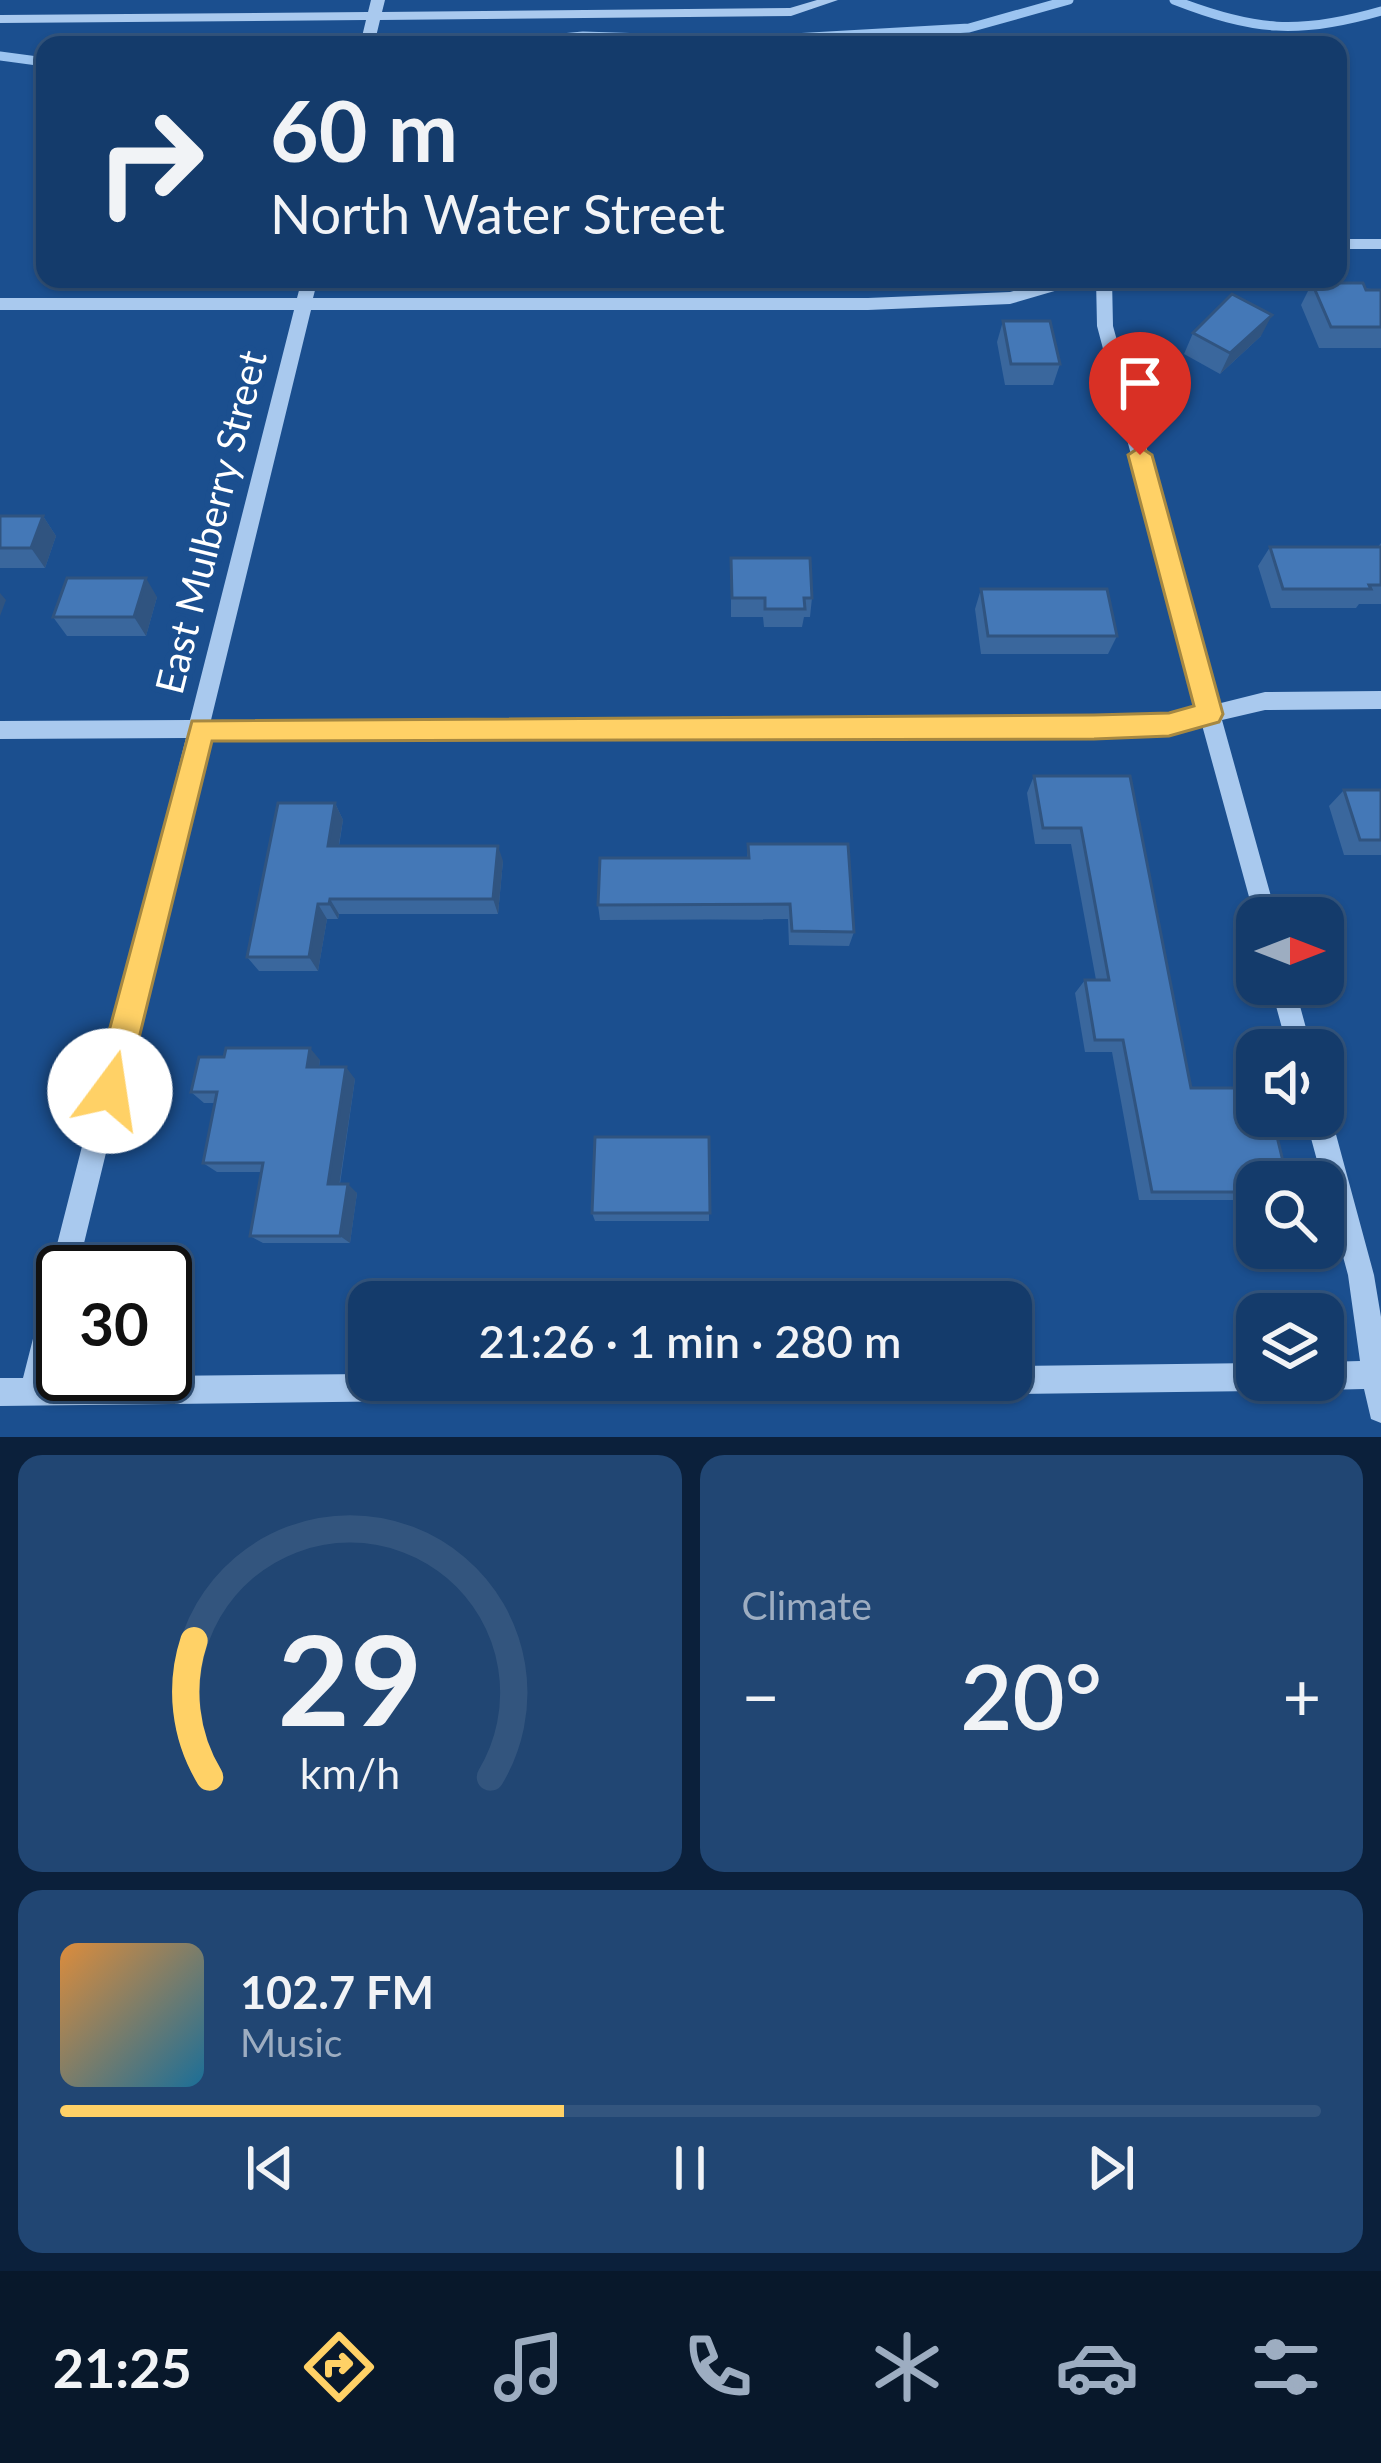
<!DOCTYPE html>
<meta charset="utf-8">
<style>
body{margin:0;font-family:Lato,sans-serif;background:#214673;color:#f1f3f6;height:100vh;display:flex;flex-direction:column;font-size:45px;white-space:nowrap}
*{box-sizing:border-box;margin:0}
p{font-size:39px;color:#9dadc1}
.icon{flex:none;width:66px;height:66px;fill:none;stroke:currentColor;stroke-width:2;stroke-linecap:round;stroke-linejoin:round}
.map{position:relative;height:1437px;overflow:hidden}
.details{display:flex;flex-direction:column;gap:18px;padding:18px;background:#0b203b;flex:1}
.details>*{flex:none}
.hud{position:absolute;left:36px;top:36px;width:1311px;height:252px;border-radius:24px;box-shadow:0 3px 9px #0004,0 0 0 3px #33557e;background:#143b6b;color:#f1f3f6;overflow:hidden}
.needle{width:78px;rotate:90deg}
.controls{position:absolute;left:1236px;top:897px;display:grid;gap:24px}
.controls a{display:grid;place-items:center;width:108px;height:108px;border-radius:24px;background:#143b6b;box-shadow:0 3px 9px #0004,0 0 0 3px #33557e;font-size:60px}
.speed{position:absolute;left:36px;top:1245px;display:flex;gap:24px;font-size:60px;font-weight:700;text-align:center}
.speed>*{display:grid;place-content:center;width:156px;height:156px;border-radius:50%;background:#143b6b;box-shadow:0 3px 9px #0004,0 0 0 3px #33557e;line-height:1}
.speed .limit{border:6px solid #111;border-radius:18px;background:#fff;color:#111}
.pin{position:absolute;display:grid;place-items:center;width:102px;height:102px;color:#fff;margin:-123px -51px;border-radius:50% 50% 50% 0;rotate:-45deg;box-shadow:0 0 12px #0007}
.pin .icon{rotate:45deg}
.me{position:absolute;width:132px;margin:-66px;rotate:14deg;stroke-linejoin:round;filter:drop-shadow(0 0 9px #0008)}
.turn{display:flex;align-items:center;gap:42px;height:252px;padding:0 36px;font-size:54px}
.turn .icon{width:156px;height:156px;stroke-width:2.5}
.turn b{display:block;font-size:84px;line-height:102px}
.big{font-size:90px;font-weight:600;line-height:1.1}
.details .widget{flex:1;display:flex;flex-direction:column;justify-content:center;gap:18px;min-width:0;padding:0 42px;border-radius:24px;background:#214673}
.details .dial{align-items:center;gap:0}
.dial svg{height:312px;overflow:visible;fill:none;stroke:#33557e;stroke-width:7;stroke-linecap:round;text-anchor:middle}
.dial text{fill:#f1f3f6;stroke:none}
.song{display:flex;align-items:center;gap:36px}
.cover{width:144px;height:144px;border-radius:18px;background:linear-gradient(135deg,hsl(30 70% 55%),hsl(200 70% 35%))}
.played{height:12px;border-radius:6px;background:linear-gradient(90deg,#ffd166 40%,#33557e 40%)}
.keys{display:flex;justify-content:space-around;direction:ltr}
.heat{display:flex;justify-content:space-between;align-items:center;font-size:66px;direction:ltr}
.details .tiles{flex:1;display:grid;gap:18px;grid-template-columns:1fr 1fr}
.widget:last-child{grid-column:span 2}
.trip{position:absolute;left:348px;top:1281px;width:684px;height:120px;border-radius:24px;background:#143b6b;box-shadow:0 3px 9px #0004,0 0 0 3px #33557e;font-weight:600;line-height:120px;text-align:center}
.tabs{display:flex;height:192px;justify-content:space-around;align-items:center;background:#08182b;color:#9dadc1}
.tabs .icon{width:84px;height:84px}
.tabs .active{color:#ffd166}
.tabs b{font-size:54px;color:#f1f3f6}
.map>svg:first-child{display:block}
</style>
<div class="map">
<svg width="1381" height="1437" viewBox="0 0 1381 1437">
<rect width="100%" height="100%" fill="#1b4f8f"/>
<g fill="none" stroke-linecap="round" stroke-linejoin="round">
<path stroke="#9cc4f0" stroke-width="9" d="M1174,0C1254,31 1298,35 1381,11
M487,45L583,36L738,41L969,28L1069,0
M0,56L45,62"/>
<path fill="#a9c9ee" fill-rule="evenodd" d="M371,0H385L382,12L790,8L817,0H838L791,16L380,20L374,45H360L366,20L0,23V15L368,12Z
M1338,239H1381V249H1338Z
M302,279H318L313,298H868L1010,292L1057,279H1084L1082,283L1010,304L868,310H311L211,720L1094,718L1169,715L1198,708L1097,326L1096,279H1112L1113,326L1217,704L1265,692L1381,691V709L1265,710L1222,720L1277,918H1257V926L1202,725L1169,733L1094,736L207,738L77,1272H63V1328L51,1377L369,1374V1380H1011V1366L1257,1363V1380H1270L1267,1387L1257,1391L1011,1394L1002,1390L993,1394L0,1406V1378H23L186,738L0,739V721L190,720L294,310H0V298H297Z
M1270,984H1294L1312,1050H1288Z
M1323,1105L1331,1116L1374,1275L1381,1317V1423L1371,1419L1364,1389L1323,1390L1313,1386L1311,1380H1323V1362L1360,1361L1348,1275L1305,1116H1323Z"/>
</g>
<path fill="#3a679d" d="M1312,283L1381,290V348H1319L1301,305Z
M1003,321L1060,364L1053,385H1005L997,342Z
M1193,333L1261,336L1220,374L1184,354Z
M0,516H43L56,536L45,568H0Z
M1381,543V604H1359L1356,608H1271L1258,566L1270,547H1378Z
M731,558L812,598L810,617H804L802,627H764L763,617H731Z
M981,589L1117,636L1108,654H981L975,609Z
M157,597L146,636H67L53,617Z
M1034,776H1130L1191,1088L1257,1182V1200H1139L1112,1052H1085L1075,993L1085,980H1096L1071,844H1035L1027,793Z
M1344,790H1381V855H1344L1329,806Z
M335,803L343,820L339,846L503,861L498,914H339L338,919H327L318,971H259L247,957Z
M748,844L854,932L849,946L789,945L788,919L600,920L598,905L747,858Z
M320,1060L319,1067L355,1079L340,1184L357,1193L350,1243H263L250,1236L261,1172H217L203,1163L215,1103H204L191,1092Z
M709,1137V1221H595L592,1213Z"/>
<path fill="#305480" d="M1272,315L1261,336L1220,374L1230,353Z
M43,516L56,536L45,568L31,548Z
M146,578L157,597L146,636L134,617Z
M0,593L6,600L0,616Z
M335,803L343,820L336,861L328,846Z
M498,846L503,861L498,914L493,899Z
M330,899L339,914L338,919L329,904Z
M318,904L327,919L318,971L309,957Z
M310,1048L320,1060L317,1079L307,1067Z
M346,1067L355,1079L338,1193L328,1184Z
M348,1184L357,1193L350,1243L340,1236Z"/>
<path fill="#4478b7" stroke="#305480" stroke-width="3" d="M1312,283H1363L1366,290H1381V327H1331Z
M1232,294L1272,315L1230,353L1193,333Z
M1003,321H1050L1060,364H1011Z
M0,516H43L31,548H0Z
M1270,547H1381V585H1369L1371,589H1283Z
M731,558H810L812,598H804L805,609H765V598H732Z
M67,578H146L134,617H53Z
M981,589H1107L1117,636H988Z
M1034,776H1130L1191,1088H1257V1116H1272L1288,1182H1257V1192H1152L1123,1040H1095L1085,980H1109L1081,828H1043Z
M1344,790H1381V840H1360Z
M278,803H335L328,846H498L493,899H330L329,904H318L309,957H247Z
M748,844H848L854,932L792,931L790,904L598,905L600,858H749Z
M226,1048H310L307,1067H346L328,1184H348L340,1236H250L263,1163H203L217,1092H191L199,1057H224Z
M595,1137H709L710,1213H592Z"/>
<path fill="#ffd166" stroke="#a68842" stroke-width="3" d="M1140,447L1152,455L1223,714L1219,722L1169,736L1094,739L212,741L126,1091L121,1103L110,1107L98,1103L93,1091L192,721L1094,715L1169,713L1194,706L1128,455Z"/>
<g text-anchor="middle" stroke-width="12" stroke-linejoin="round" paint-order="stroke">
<g font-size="39" fill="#fff" stroke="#1b4f8f">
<text transform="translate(211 522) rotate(-76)" y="14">East Mulberry Street</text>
</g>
</g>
</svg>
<div class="controls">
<a><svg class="needle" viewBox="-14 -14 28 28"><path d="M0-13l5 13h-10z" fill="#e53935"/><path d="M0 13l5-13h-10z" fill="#9dadc1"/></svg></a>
<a><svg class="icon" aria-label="sound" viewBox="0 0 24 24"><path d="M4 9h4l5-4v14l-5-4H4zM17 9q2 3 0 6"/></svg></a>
<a><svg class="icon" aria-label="search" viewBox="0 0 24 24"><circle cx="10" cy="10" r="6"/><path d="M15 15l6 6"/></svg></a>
<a><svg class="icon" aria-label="layers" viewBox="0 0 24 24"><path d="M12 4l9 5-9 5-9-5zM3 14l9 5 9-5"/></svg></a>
</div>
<div class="speed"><div class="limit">30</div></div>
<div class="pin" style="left:1140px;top:455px;background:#d93025"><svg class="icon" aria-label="arrive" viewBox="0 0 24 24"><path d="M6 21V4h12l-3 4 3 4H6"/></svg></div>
<svg class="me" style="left:110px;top:1091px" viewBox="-20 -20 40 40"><circle r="19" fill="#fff"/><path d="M0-13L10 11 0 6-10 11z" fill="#ffd166"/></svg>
<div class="trip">21:26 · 1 min · 280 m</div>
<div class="hud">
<div class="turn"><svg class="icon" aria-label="right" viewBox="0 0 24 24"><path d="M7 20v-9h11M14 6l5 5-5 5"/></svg><div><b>60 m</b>North Water Street</div></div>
</div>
</div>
<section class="details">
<div class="tiles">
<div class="widget dial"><svg viewBox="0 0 100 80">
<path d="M14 69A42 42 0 1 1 86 69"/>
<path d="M14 69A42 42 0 0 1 10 34" stroke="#ffd166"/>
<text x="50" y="56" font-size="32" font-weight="700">29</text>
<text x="50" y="72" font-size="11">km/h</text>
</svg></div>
<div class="widget"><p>Climate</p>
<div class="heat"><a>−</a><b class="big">20°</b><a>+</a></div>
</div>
<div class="widget">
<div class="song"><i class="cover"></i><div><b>102.7 FM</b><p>Music</p></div></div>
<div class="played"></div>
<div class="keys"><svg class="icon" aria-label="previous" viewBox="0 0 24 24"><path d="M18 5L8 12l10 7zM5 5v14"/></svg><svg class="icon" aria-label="pause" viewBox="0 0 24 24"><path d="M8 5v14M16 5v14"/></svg><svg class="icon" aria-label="next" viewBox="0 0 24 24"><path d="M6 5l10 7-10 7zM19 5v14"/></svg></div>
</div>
</div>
</section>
<nav class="tabs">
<b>21:25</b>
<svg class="icon active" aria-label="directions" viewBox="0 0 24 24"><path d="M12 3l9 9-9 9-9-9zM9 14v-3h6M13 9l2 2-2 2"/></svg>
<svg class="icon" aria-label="music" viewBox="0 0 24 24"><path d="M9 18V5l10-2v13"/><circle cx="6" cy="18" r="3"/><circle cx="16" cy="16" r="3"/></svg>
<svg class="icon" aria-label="phone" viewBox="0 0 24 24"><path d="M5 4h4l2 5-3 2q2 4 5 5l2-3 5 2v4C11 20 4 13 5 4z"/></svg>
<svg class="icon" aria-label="climate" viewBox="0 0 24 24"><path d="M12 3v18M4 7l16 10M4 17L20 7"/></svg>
<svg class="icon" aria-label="car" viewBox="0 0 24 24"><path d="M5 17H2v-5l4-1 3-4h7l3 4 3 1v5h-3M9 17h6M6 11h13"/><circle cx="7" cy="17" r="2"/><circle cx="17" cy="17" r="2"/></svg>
<svg class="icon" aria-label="filters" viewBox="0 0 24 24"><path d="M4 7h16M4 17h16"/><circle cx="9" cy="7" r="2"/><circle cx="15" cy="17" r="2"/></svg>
</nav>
